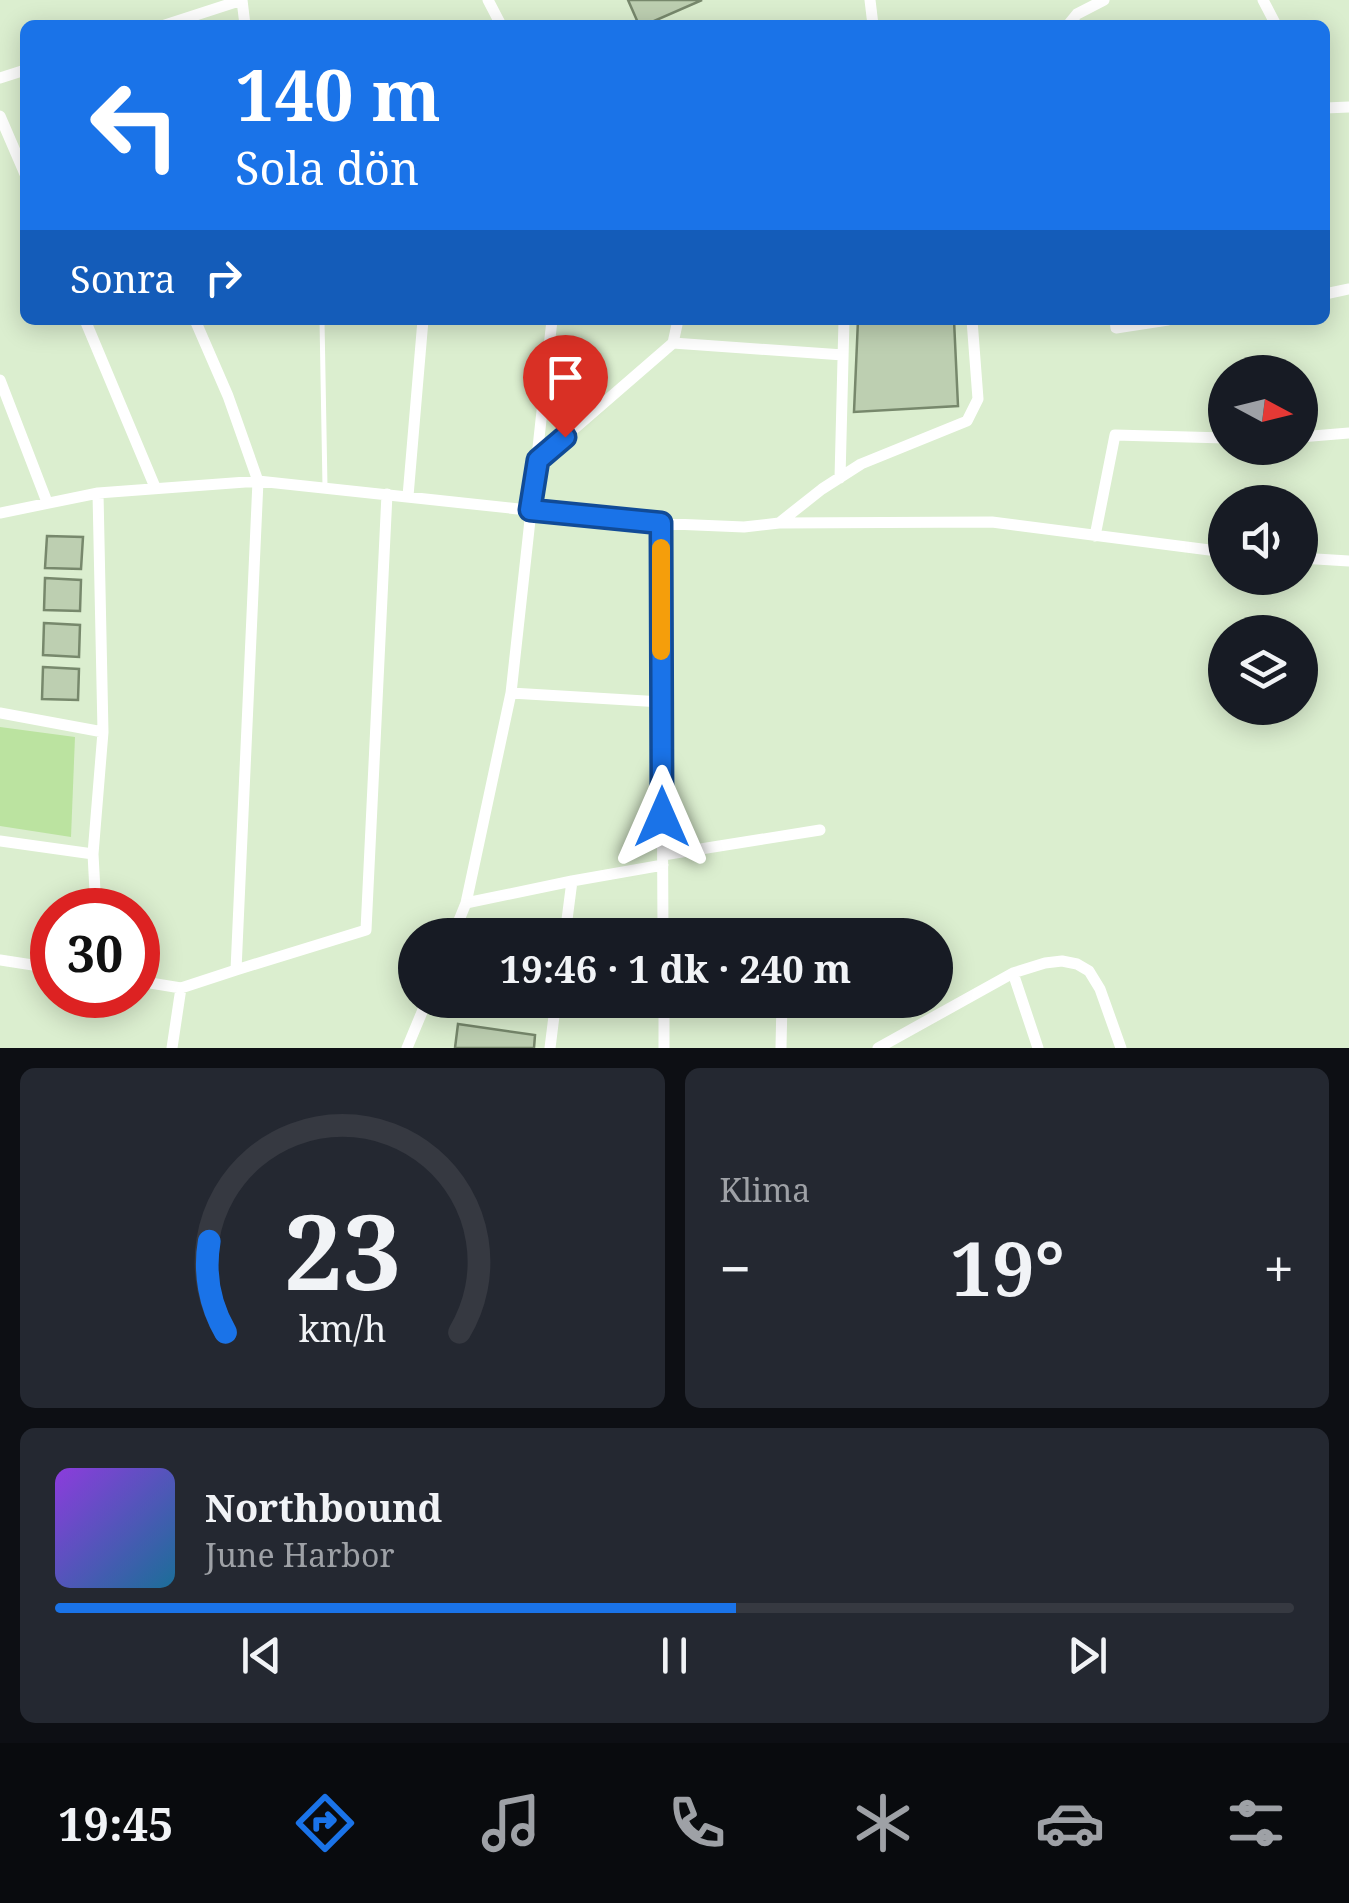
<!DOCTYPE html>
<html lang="tr">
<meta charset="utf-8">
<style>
body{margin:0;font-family:"Noto Serif",serif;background:#242831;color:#f1f3f6;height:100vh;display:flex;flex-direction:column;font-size:38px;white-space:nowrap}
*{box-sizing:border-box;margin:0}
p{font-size:32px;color:#9ea1a6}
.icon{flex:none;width:55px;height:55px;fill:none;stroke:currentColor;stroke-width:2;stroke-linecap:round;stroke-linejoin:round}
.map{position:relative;height:1048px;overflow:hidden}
.details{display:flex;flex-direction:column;gap:20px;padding:20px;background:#0d0f14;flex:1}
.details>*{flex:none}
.banner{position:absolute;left:20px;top:20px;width:1310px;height:305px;border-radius:15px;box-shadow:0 5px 25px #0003;background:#1a73e8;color:#fff;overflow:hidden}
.needle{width:65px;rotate:97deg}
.controls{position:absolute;left:1208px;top:355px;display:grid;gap:20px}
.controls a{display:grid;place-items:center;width:110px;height:110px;border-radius:50%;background:#171b24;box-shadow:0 5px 25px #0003;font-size:50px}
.speed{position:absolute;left:30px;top:888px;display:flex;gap:20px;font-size:50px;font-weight:700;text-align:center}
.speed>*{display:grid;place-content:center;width:130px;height:130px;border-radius:50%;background:#171b24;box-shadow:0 5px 25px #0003;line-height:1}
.speed .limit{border:15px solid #d22;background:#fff;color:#111}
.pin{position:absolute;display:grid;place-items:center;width:85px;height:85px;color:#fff;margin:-102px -42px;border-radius:50% 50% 50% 0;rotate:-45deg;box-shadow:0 0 10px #0007}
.pin .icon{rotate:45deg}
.me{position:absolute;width:110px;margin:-55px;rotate:0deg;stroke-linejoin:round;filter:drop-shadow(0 0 8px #0008)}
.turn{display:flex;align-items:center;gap:35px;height:210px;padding:0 50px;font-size:45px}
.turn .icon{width:130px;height:130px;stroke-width:2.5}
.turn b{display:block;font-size:70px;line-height:85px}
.then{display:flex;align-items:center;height:95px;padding:0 50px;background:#0003;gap:20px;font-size:38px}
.big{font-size:75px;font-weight:700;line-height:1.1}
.details .tile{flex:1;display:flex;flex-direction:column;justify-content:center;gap:15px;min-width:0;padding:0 35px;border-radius:15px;background:#242831}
.details .dial{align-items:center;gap:0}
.dial svg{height:260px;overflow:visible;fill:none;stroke:#363941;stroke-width:7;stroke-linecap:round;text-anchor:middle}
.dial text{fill:#f1f3f6;stroke:none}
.song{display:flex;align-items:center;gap:30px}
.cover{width:120px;height:120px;border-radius:15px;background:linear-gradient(135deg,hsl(270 70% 55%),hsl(200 70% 35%))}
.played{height:10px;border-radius:5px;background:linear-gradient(90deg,#1a73e8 55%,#363941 55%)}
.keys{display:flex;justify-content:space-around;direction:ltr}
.heat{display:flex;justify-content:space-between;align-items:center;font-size:55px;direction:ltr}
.details .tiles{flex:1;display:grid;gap:20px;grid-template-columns:1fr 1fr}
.tile:last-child{grid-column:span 2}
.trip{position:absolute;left:398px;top:918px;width:555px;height:100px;border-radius:50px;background:#171b24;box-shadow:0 5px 25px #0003;font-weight:700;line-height:100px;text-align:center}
.tab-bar{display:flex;height:160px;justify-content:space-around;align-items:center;background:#090b0e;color:#9ea1a6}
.tab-bar .icon{width:70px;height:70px}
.tab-bar .on{color:#1a73e8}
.tab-bar b{font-size:45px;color:#f1f3f6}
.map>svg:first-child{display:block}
</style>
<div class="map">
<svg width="1349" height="1048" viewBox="0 0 1349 1048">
<rect width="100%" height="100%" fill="#dbeecf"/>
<path fill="#bbe3a0" d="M0,727L75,737L71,837L0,826Z"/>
<path fill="#bdcfb1" stroke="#77886c" stroke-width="2.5" d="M628,0H702L645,25H639Z
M858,320H954L958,406L854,412Z
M47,536L83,537L81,569L45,568Z
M45,578L81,580L80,611L44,610Z
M44,623L80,625L79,657L43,655Z
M43,667L79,669L78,700L42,699Z
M458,1024L535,1035L534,1048H455Z"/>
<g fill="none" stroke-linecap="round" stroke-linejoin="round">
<path stroke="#fff" stroke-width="5" d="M322,320L325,487"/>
<path stroke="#fff" stroke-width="11" d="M242,0L245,25
M488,0L501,25
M870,0L873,25
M1263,0L1276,25
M165,25L242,0
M1068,25L1077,14L1104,0
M0,78L25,70
M1325,108L1349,107
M0,116L25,174
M1325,294L1349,289
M85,320L155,487
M195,320L228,396L258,481L236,970L366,930L387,494
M1115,320L1116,328L1168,320
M673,343L843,355
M0,380L47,502
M1300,437L1349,433
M538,460L673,343L678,320
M840,478L844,320
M408,496L423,320
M0,513L98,493L258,481L649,523L744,527L779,523L822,489L861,464L967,421L978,399L972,320
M661,523L663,935
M779,523L992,522L1225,552
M1095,536L1115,435L1225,438
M1300,558L1349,561
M511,693L662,702
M0,713L103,732
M0,841L93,854L103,732L98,493
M93,854L96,910
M663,855L820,830
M466,903L572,881L663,865
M453,935L466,903L511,693L552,320
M565,935L572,881
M0,960L52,968
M1013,973L1038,1048
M138,981L181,988L236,970
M664,1000V1048
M172,1048L181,988
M407,1048L427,1000
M550,1048L556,1000
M781,1048L782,1000
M878,1048L1013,973L1045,963L1062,961L1077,964L1089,971L1100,989L1121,1048"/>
</g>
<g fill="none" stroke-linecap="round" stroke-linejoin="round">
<g stroke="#114b97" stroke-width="25">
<path id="route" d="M565,437L538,460L530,510L661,523L662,817"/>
</g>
<use href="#route" stroke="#1a73e8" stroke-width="18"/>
<path stroke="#f59e0b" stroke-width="18" d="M661,548V651"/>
</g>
</svg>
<div class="controls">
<a><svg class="needle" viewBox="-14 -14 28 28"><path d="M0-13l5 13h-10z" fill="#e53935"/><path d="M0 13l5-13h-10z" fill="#9ea1a6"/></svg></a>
<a><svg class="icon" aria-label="sound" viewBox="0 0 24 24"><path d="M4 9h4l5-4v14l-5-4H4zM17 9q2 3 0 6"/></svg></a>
<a><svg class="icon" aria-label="layers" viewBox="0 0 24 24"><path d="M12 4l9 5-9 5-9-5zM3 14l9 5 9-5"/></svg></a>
</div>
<div class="speed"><div class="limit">30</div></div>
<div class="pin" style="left:565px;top:437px;background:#d93025"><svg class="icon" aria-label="arrive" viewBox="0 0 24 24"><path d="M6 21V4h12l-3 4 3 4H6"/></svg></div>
<svg class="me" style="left:662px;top:817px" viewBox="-20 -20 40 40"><path d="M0-17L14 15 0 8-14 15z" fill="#1a73e8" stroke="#fff" stroke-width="4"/></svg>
<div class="trip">19:46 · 1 dk · 240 m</div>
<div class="banner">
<div class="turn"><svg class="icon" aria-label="left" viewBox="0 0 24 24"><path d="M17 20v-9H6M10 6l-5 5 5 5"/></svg><div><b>140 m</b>Sola dön</div></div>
<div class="then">Sonra<svg class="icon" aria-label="right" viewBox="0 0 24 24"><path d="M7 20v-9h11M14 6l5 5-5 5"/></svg></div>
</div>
</div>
<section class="details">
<div class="tiles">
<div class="tile dial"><svg viewBox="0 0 100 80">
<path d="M14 69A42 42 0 1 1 86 69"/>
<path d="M14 69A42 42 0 0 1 9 41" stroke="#1a73e8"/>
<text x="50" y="56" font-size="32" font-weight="700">23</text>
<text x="50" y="72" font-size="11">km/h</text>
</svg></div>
<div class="tile"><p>Klima</p>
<div class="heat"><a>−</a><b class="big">19°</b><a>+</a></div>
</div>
<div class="tile">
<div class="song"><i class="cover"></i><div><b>Northbound</b><p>June Harbor</p></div></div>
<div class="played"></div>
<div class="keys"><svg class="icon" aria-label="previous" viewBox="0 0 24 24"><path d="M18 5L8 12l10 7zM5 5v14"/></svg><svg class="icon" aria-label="pause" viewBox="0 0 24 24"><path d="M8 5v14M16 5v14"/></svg><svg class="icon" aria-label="next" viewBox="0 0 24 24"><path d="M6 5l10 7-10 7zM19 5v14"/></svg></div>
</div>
</div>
</section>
<nav class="tab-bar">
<b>19:45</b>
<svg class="icon on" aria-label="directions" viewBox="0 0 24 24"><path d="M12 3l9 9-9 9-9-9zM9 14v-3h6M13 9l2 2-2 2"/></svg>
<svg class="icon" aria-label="music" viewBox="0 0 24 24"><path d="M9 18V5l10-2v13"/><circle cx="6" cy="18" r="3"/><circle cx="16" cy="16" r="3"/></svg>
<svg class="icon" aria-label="phone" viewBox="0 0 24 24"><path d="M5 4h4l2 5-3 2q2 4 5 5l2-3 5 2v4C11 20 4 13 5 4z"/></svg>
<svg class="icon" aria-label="climate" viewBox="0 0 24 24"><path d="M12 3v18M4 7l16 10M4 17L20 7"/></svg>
<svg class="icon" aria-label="car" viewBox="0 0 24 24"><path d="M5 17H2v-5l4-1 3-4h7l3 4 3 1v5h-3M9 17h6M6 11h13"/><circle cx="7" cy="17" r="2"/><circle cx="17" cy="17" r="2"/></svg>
<svg class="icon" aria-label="filters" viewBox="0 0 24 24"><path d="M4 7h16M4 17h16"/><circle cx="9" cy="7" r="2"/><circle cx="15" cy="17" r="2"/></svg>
</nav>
